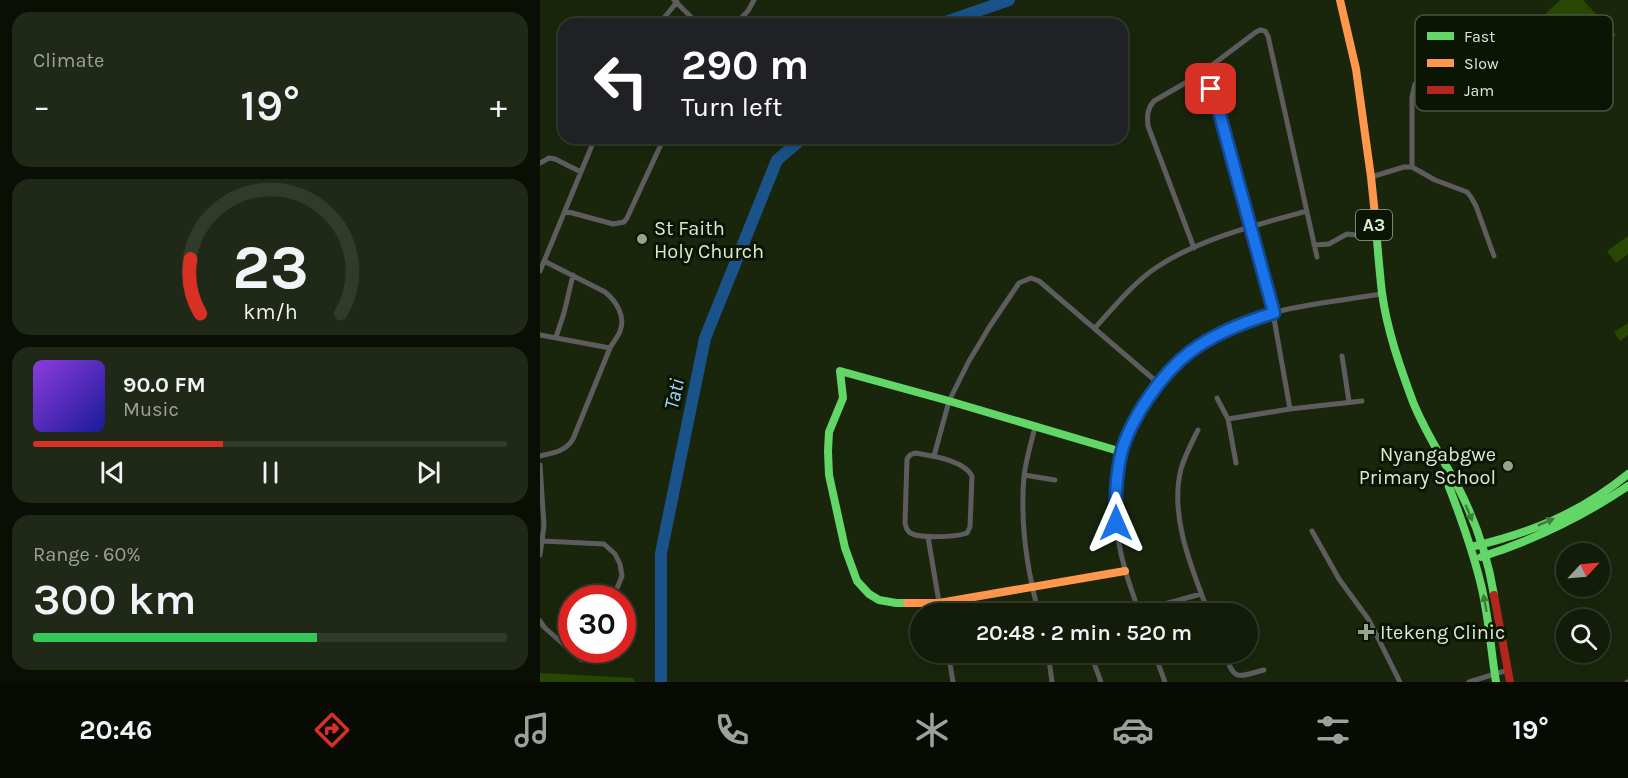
<!DOCTYPE html>
<meta charset="utf-8">
<style>
body{margin:0;font-family:Karla,sans-serif;background:#202917;color:#f1f3f6;height:100vh;display:flex;flex-direction:column;font-size:22px;white-space:nowrap}
*{box-sizing:border-box;margin:0}
p{font-size:20px;color:#9da19c}
.icon{flex:none;width:33px;height:33px;fill:none;stroke:currentColor;stroke-width:2;stroke-linecap:round;stroke-linejoin:round}
.map{position:relative;flex:1;overflow:hidden}
.side{display:flex;flex-direction:column;gap:12px;padding:12px;background:#0a0f05;width:540px}
.side>*{flex:none}
.banner{position:absolute;left:18px;top:18px;width:570px;height:126px;border-radius:18px;box-shadow:0 3px 15px #0003,0 0 0 2px #323a2a;background:#202124;color:#fff;overflow:hidden}
.needle{width:39px;rotate:64deg}
.fabs{position:absolute;left:1016px;top:543px;display:grid;gap:12px}
.fabs a{display:grid;place-items:center;width:54px;height:54px;border-radius:50%;background:#131c09;box-shadow:0 3px 15px #0003,0 0 0 2px #323a2a;font-size:30px}
.speed{position:absolute;left:18px;top:585px;display:flex;gap:12px;font-size:30px;font-weight:700;text-align:center}
.speed>*{display:grid;place-content:center;width:78px;height:78px;border-radius:50%;background:#131c09;box-shadow:0 3px 15px #0003,0 0 0 2px #323a2a;line-height:1}
.speed .limit{border:9px solid #d22;background:#fff;color:#111}
.pin{position:absolute;display:grid;place-items:center;width:51px;height:51px;color:#fff;margin:-26px;border-radius:12px;box-shadow:0 3px 9px #0006}
.me{position:absolute;width:66px;margin:-33px;rotate:0deg;stroke-linejoin:round;filter:drop-shadow(0 0 4px #0008)}
.turn{display:flex;align-items:center;gap:21px;height:126px;padding:0 24px;font-size:27px}
.turn .icon{width:78px;height:78px;stroke-width:2.5}
.turn b{display:block;font-size:42px;line-height:51px}
.big{font-size:45px;font-weight:600;line-height:1.1}
.side .widget{flex:1;display:flex;flex-direction:column;justify-content:center;gap:9px;min-width:0;padding:0 21px;border-radius:18px;background:#202917}
.side .dial{align-items:center;gap:0}
.dial svg{height:156px;overflow:visible;fill:none;stroke:#323a2a;stroke-width:7;stroke-linecap:round;text-anchor:middle}
.dial text{fill:#f1f3f6;stroke:none}
.song{display:flex;align-items:center;gap:18px}
.cover{width:72px;height:72px;border-radius:9px;background:linear-gradient(135deg,hsl(270 70% 55%),hsl(240 70% 35%))}
.played{height:6px;border-radius:3px;background:linear-gradient(90deg,#d93025 40%,#323a2a 40%)}
.keys{display:flex;justify-content:space-around;direction:ltr}
.heat{display:flex;justify-content:space-between;align-items:center;font-size:33px;direction:ltr}
.charge{height:9px;border-radius:4px;background:linear-gradient(90deg,#34c759 60%,#323a2a 0)}
.trip{position:absolute;left:370px;top:603px;width:348px;height:60px;border-radius:30px;background:#131c09;box-shadow:0 3px 15px #0003,0 0 0 2px #323a2a;font-weight:600;line-height:60px;text-align:center}
.menu{display:flex;height:96px;justify-content:space-around;align-items:center;background:#080b04;color:#9da19c}
.menu .icon{width:42px;height:42px}
.menu .active{color:#d93025}
.menu b{font-size:27px;color:#f1f3f6}
main{display:flex;flex:1;min-height:0}
.map>svg:first-child{display:block}
</style>
<main>
<section class="side">
<div class="widget"><p>Climate</p>
<div class="heat"><a>−</a><b class="big">19°</b><a>+</a></div>
</div>
<div class="widget dial"><svg viewBox="0 0 100 80">
<path d="M14 69A42 42 0 1 1 86 69"/>
<path d="M14 69A42 42 0 0 1 9 41" stroke="#d93025"/>
<text x="50" y="56" font-size="32" font-weight="700">23</text>
<text x="50" y="72" font-size="11">km/h</text>
</svg></div>
<div class="widget">
<div class="song"><i class="cover"></i><div><b>90.0 FM</b><p>Music</p></div></div>
<div class="played"></div>
<div class="keys"><svg class="icon" aria-label="previous" viewBox="0 0 24 24"><path d="M18 5L8 12l10 7zM5 5v14"/></svg><svg class="icon" aria-label="pause" viewBox="0 0 24 24"><path d="M8 5v14M16 5v14"/></svg><svg class="icon" aria-label="next" viewBox="0 0 24 24"><path d="M6 5l10 7-10 7zM19 5v14"/></svg></div>
</div>
<div class="widget"><p>Range · 60%</p><b class="big">300 km</b><div class="charge"></div></div>
</section>
<div class="map">
<svg width="1088" height="682" viewBox="0 0 1088 682">
<rect width="100%" height="100%" fill="#19260c"/>
<path fill="#284702" d="M1020,0H1043L1076,35L1003,103L960,57Z
M1088,236V254L1076,263L1067,251Z
M1088,323V335L1080,341L1074,332Z
M0,673L93,678L95,682H0Z"/>
<g fill="none" stroke-linecap="round" stroke-linejoin="round">
<path stroke="#19538a" stroke-width="12" d="M400,24L469,0
M121,682V553L165,338L237,160L263,138"/>
<path stroke="#5e5c5e" stroke-width="5" d="M134,0L158,24
M119,24L137,2
M195,24L208,11L214,0
M659,75L716,32L720,30L725,31L728,36L777,257
M0,163L9,158L15,159L41,172
M872,167V97L875,84L883,74L893,72L948,85L983,100
M831,177L864,167H872L895,180L927,192L931,197L936,206L954,256
M25,211L73,224L84,222L87,218L124,138
M774,245L789,244L807,234L835,237
M654,248L608,126C607,116 607,109 614,101L659,75L668,83L675,97L733,313L750,409
M0,271L55,138
M555,328C574,307 593,283 617,267C659,239 719,224 767,211
M0,335L70,348C73,342 78,337 80,331C86,316 76,301 65,292L4,261
M16,337L24,313L33,275
M802,356L809,402
M677,398L688,419L696,463
M688,419L750,409L822,401
M495,427C491,443 486,460 484,476C480,522 487,570 499,614
M658,430C652,442 645,455 641,469C629,516 652,569 669,614
M375,453C392,456 424,460 432,476L430,527L427,533C417,537 377,539 369,532C366,529 366,527 365,523L367,459L370,455Z
M0,456C14,453 26,451 33,439L70,348
M394,456L409,401L429,361L450,326L479,283L491,278L499,281L618,383
M0,465L4,526L0,555
M484,475L515,480
M772,531L799,579L829,620L860,682
M388,537L401,614
M2,541L64,544L75,554L80,564L82,576L73,598
M599,611L661,594
M600,614C589,584 578,552 576,521C574,498 576,474 582,452C584,442 590,432 595,423C617,377 647,347 694,326C740,306 792,302 841,294
M0,621L4,627L41,660L48,659L56,650
M408,652L413,682
M508,652L512,682
M550,652L561,682
M614,652L625,682
M684,652C695,682 696,677 724,670
M929,682L968,670
M1087,682H1088"/>
<path stroke="#63d668" stroke-width="8" d="M835,215C837,241 839,267 842,293C847,330 860,367 873,402C885,432 903,459 918,487C935,520 948,558 954,595
M904,474C919,512 933,550 942,589C949,620 951,651 956,682
M931,547C991,533 1040,513 1088,474
M941,557C994,540 1042,517 1088,486
M367,603H356L339,600L329,594L317,581L305,548L289,475L288,451L289,432L303,398L300,371L409,401L582,452"/>
<path stroke="#ff974d" stroke-width="8" d="M800,0L816,69L831,177L835,215
M367,603H399L585,571"/>
<path stroke="#b3261e" stroke-width="8" d="M954,595L970,682"/>
</g>
<defs><path id="oneway-solid" d="M-6-.8H1V-3.2L6.5 0L1 3.2V.8H-6Z" transform="scale(1.5)"/></defs>
<g fill="#3b7f3b">
<use href="#oneway-solid" transform="translate(929 513) rotate(67)"/>
<use href="#oneway-solid" transform="translate(1006 522) rotate(-24)"/>
<use href="#oneway-solid" transform="translate(945 603) rotate(-100)"/>
</g>
<g fill="none" stroke-linecap="round" stroke-linejoin="round">
<g stroke="#114b97" stroke-width="15">
<path id="route" d="M576,523C575,500 576,476 581,454C590,419 622,373 650,352C675,333 704,322 734,313L675,97L671,89"/>
</g>
<use href="#route" stroke="#1a73e8" stroke-width="10"/>
</g>
<g fill="#96a58b" stroke="#0b1504" stroke-width="2">
<circle cx="102" cy="239" r="6"/>
<circle cx="968" cy="466" r="6"/>
<path d="M823 623h6v6h6v6h-6v6h-6v-6h-6v-6h6z"/>
</g>
<g text-anchor="middle" stroke-width="6" stroke-linejoin="round" paint-order="stroke">
<rect fill="#0b1504" stroke="#9ca992" stroke-width="1.5" x="816" y="210" width="36" height="30" rx="4.5"/>
<g font-size="18" font-weight="bold" fill="#dae9cf">
<text x="834" y="231">A3</text>
</g>
<g font-size="20" fill="#dae9cf" stroke="#0b1504" text-anchor="start">
<text x="114" y="235">St Faith<tspan x="114" dy="23">Holy Church</tspan></text>
<text x="956" y="461" text-anchor="end">Nyangabgwe<tspan x="956" dy="23">Primary School</tspan></text>
<text x="840" y="639">Itekeng Clinic</text>
</g>
<g font-size="21" font-style="italic" fill="#add1fc" stroke="#0b1504">
<text transform="translate(134 394) rotate(-78)" y="7">Tati</text>
</g>
</g>
<rect x="875" y="15" width="198" height="96" rx="9" fill="#0b1504" stroke="#495541" stroke-width="1.5"/>
<rect x="887" y="32" width="27" height="8" fill="#63d668"/>
<rect x="887" y="59" width="27" height="8" fill="#ff974d"/>
<rect x="887" y="86" width="27" height="8" fill="#b3261e"/>
<g font-size="16" fill="#dae9cf">
<text x="924" y="42">Fast</text>
<text x="924" y="69">Slow</text>
<text x="924" y="96">Jam</text>
</g>
</svg>
<div class="fabs">
<a><svg class="needle" viewBox="-14 -14 28 28"><path d="M0-13l5 13h-10z" fill="#e53935"/><path d="M0 13l5-13h-10z" fill="#9da19c"/></svg></a>
<a><svg class="icon" aria-label="search" viewBox="0 0 24 24"><circle cx="10" cy="10" r="6"/><path d="M15 15l6 6"/></svg></a>
</div>
<div class="speed"><div class="limit">30</div></div>
<div class="pin" style="left:671px;top:89px;background:#d93025"><svg class="icon" aria-label="arrive" viewBox="0 0 24 24"><path d="M6 21V4h12l-3 4 3 4H6"/></svg></div>
<svg class="me" style="left:576px;top:523px" viewBox="-20 -20 40 40"><path d="M0-17L14 15 0 8-14 15z" fill="#1a73e8" stroke="#fff" stroke-width="4"/></svg>
<div class="trip">20:48 · 2 min · 520 m</div>
<div class="banner">
<div class="turn"><svg class="icon" aria-label="left" viewBox="0 0 24 24"><path d="M17 20v-9H6M10 6l-5 5 5 5"/></svg><div><b>290 m</b>Turn left</div></div>
</div>
</div>
</main>
<nav class="menu">
<b>20:46</b>
<svg class="icon active" aria-label="directions" viewBox="0 0 24 24"><path d="M12 3l9 9-9 9-9-9zM9 14v-3h6M13 9l2 2-2 2"/></svg>
<svg class="icon" aria-label="music" viewBox="0 0 24 24"><path d="M9 18V5l10-2v13"/><circle cx="6" cy="18" r="3"/><circle cx="16" cy="16" r="3"/></svg>
<svg class="icon" aria-label="phone" viewBox="0 0 24 24"><path d="M5 4h4l2 5-3 2q2 4 5 5l2-3 5 2v4C11 20 4 13 5 4z"/></svg>
<svg class="icon" aria-label="climate" viewBox="0 0 24 24"><path d="M12 3v18M4 7l16 10M4 17L20 7"/></svg>
<svg class="icon" aria-label="car" viewBox="0 0 24 24"><path d="M5 17H2v-5l4-1 3-4h7l3 4 3 1v5h-3M9 17h6M6 11h13"/><circle cx="7" cy="17" r="2"/><circle cx="17" cy="17" r="2"/></svg>
<svg class="icon" aria-label="filters" viewBox="0 0 24 24"><path d="M4 7h16M4 17h16"/><circle cx="9" cy="7" r="2"/><circle cx="15" cy="17" r="2"/></svg>
<b>19°</b>
</nav>
